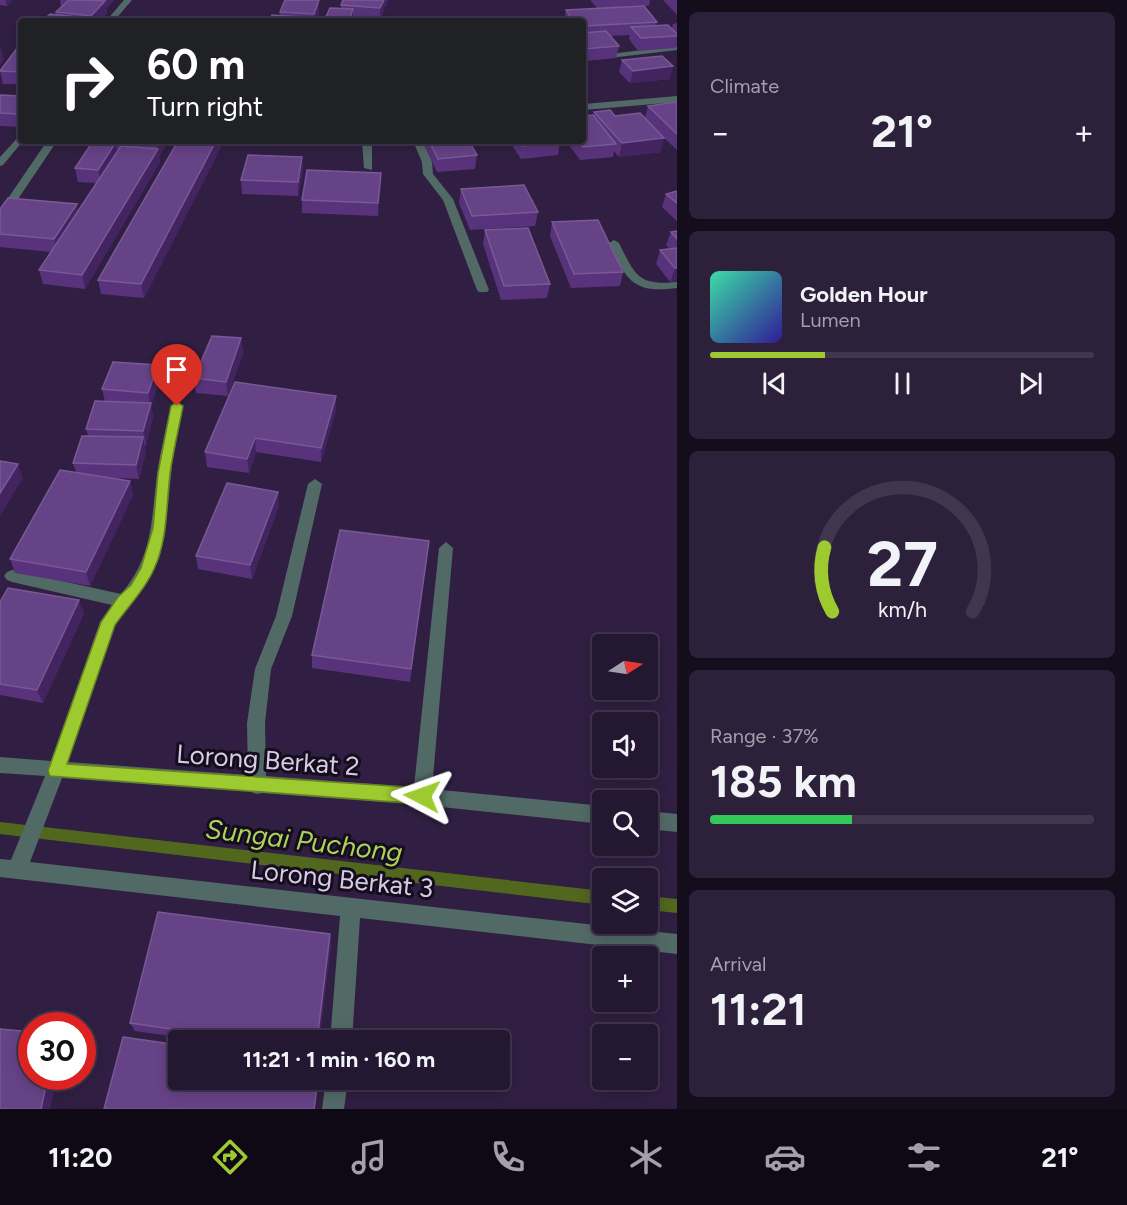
<!DOCTYPE html>
<meta charset="utf-8">
<style>
body{margin:0;font-family:Figtree,sans-serif;background:#2c203a;color:#f1f3f6;height:100vh;display:flex;flex-direction:column;font-size:22px;white-space:nowrap}
*{box-sizing:border-box;margin:0}
p{font-size:20px;color:#a39fac}
.icon{flex:none;width:33px;height:33px;fill:none;stroke:currentColor;stroke-width:2;stroke-linecap:round;stroke-linejoin:round}
.map{position:relative;flex:1;overflow:hidden}
.details{display:flex;flex-direction:column;gap:12px;padding:12px;background:#140d1c;width:450px}
.details>*{flex:none}
.top-card{position:absolute;left:18px;top:18px;width:568px;height:126px;border-radius:6px;box-shadow:0 3px 15px #0003,0 0 0 2px #41364d;background:#202124;color:#fff;overflow:hidden}
.needle{width:39px;rotate:78deg}
.fabs{position:absolute;left:592px;top:634px;display:grid;gap:12px}
.fabs a{display:grid;place-items:center;width:66px;height:66px;border-radius:6px;background:#241732;box-shadow:0 3px 15px #0003,0 0 0 2px #41364d;font-size:30px}
.speed{position:absolute;left:18px;top:1012px;display:flex;gap:12px;font-size:30px;font-weight:700;text-align:center}
.speed>*{display:grid;place-content:center;width:78px;height:78px;border-radius:50%;background:#241732;box-shadow:0 3px 15px #0003,0 0 0 2px #41364d;line-height:1}
.speed .limit{border:9px solid #d22;background:#fff;color:#111}
.pin{position:absolute;display:grid;place-items:center;width:51px;height:51px;color:#fff;margin:-62px -26px;border-radius:50% 50% 50% 0;rotate:-45deg;box-shadow:0 0 6px #0007}
.pin .icon{rotate:45deg}
.me{position:absolute;width:66px;margin:-33px;rotate:274deg;stroke-linejoin:round;filter:drop-shadow(0 0 4px #0008)}
.turn{display:flex;align-items:center;gap:21px;height:126px;padding:0 30px;font-size:27px}
.turn .icon{width:78px;height:78px;stroke-width:2.5}
.turn b{display:block;font-size:42px;line-height:51px}
.big{font-size:45px;font-weight:700;line-height:1.1}
.details .card{flex:1;display:flex;flex-direction:column;justify-content:center;gap:9px;min-width:0;padding:0 21px;border-radius:9px;background:#2c203a}
.details .dial{align-items:center;gap:0}
.dial svg{height:156px;overflow:visible;fill:none;stroke:#41364d;stroke-width:7;stroke-linecap:round;text-anchor:middle}
.dial text{fill:#f1f3f6;stroke:none}
.song{display:flex;align-items:center;gap:18px}
.cover{width:72px;height:72px;border-radius:9px;background:linear-gradient(135deg,hsl(160 70% 55%),hsl(250 70% 35%))}
.played{height:6px;border-radius:3px;background:linear-gradient(90deg,#9dca2f 30%,#41364d 30%)}
.keys{display:flex;justify-content:space-around;direction:ltr}
.heat{display:flex;justify-content:space-between;align-items:center;font-size:33px;direction:ltr}
.charge{height:9px;border-radius:4px;background:linear-gradient(90deg,#34c759 37%,#41364d 0)}
.trip{position:absolute;left:168px;top:1030px;width:342px;height:60px;border-radius:6px;background:#241732;box-shadow:0 3px 15px #0003,0 0 0 2px #41364d;font-weight:700;line-height:60px;text-align:center}
.menu{display:flex;height:96px;justify-content:space-around;align-items:center;background:#0e0914;color:#a39fac}
.menu .icon{width:42px;height:42px}
.menu .selected{color:#9dca2f}
.menu b{font-size:27px;color:#f1f3f6}
main{display:flex;flex:1;min-height:0}
.map>svg:first-child{display:block}
</style>
<main>
<div class="map">
<svg width="677" height="1109" viewBox="0 0 677 1109">
<rect width="100%" height="100%" fill="#301f42"/>
<g fill="none" stroke-linecap="round" stroke-linejoin="round">
<path fill="#50671d" fill-rule="evenodd" d="M0,822L603,891V905L0,834Z
M648,896L677,899V913L648,910Z"/>
<path fill="#526a66" fill-rule="evenodd" d="M124,0H132L114,21H106Z
M677,46V50L584,61V57Z
M677,96V102L584,110V104Z
M21,134L23,141L3,165L0,166V157Z
M47,141H57L4,220L0,221V210Z
M362,141H372V170L364,168Z
M413,141H423L432,162L433,174L453,199L489,290L487,292H479L477,290L443,200L423,174L422,162Z
M614,240L619,243C635,275 638,286 677,282V288C633,294 626,280 609,243Z
M177,402L183,406L172,465L165,535L159,559L144,588L115,625L68,762L248,775L247,723L255,669L276,616L308,484L315,479L322,484L292,616L271,669L265,723L266,776L414,787L439,548L446,542L453,548L432,789L603,806V824L422,805L262,793L257,794L251,792L62,778L30,862L677,934V954L360,918L352,1041H330L340,916L0,877V859L11,860L45,776L0,773V757L51,761L100,622L112,605L12,582L7,580L4,576L7,572L12,570L121,594C153,556 151,522 157,475C160,452 166,429 171,406Z
M648,811L677,814V832L648,829Z
M326,1080H348L344,1109H322Z"/>
</g>
<path fill="#58337c" d="M0,0H12L7,6L0,5Z
M60,0H114L106,8L107,13L99,21H43L56,15V12L61,7Z
M343,0H388L380,20L353,18V21L341,8V5Z
M590,0H650L649,6H642L657,22L656,25L672,28L673,24L677,23V43L676,48L638,51L629,39L630,35L610,36L619,46L616,58L584,61V21H564L566,10L598,9Z
M663,0H677V15Z
M280,12H319L316,21H269L280,16Z
M21,43V84H3L0,71Z
M622,60L670,79L630,83L619,72Z
M0,95L21,96V125L19,127L0,126Z
M677,102V150L661,135V152L619,157L614,151L613,157L580,160L566,141H584L594,112L615,116L645,118L648,106Z
M58,141H168L159,157L160,162L85,289L43,284L39,270L51,252L0,247V209L77,204L78,211L97,183L78,182L75,168L90,146L59,143Z
M178,141H224L144,298L101,294L98,280Z
M422,141H469L477,155L475,169L437,172Z
M509,141H560V142L558,155L521,159Z
M303,170L298,196L242,194L241,180Z
M381,173L378,216L302,213V200Z
M461,189L538,212L535,226L470,230L459,203Z
M677,191V221L662,207L666,194Z
M552,222L623,272L620,286L571,288L550,236Z
M485,230L550,284L547,298L501,300L483,244Z
M677,231V281L670,282L656,264L660,250L670,249L666,245L671,232Z
M241,338L243,353L228,396L196,393L194,378Z
M158,365L160,379L151,405L153,417L146,445H144L146,451L139,479L116,478L130,481L133,495L90,586L15,573L10,559L76,472L73,463L88,436L86,429L105,402L102,389Z
M336,410L321,462L256,452L249,473L207,467L205,452Z
M279,506L252,579L198,569L196,556Z
M429,541L410,682L312,668V655Z
M0,602L84,613L43,703L0,695Z
M330,934L331,944L319,1041H207L135,1031L130,1023Z"/>
<path fill="#432460" d="M5,0H12L7,6Z
M101,0H114L106,8L107,13L99,21H92L91,16L102,4Z
M319,0V12L316,21H314V14Z
M384,0H388L380,20V8Z
M353,9V21H349Z
M1,48L4,60L0,65V49Z
M673,66L670,79L630,83L633,71Z
M21,107V125L19,127L16,114Z
M664,138L661,152L619,157L622,143Z
M120,141H127L123,142L124,146L121,149Z
M158,141H168L159,157L160,162L85,289L82,275L157,149V144Z
M216,141H224L144,298L141,284Z
M116,142L118,155L101,183L98,170Z
M302,157L303,170L298,196V182Z
M381,173V186L378,216V203Z
M77,204L80,218L58,253L54,239Z
M675,268H677V281L670,282Z
M241,338L243,353L228,396L226,382Z
M158,365L160,379L151,405L153,417L146,445L143,431L150,405L148,393Z
M336,396V410L321,462V448Z
M143,437L146,451L139,479L136,465Z
M255,438L256,452L249,473L247,459Z
M18,464L23,478L0,516V493Z
M130,481L133,495L90,586L86,572Z
M278,492L279,506L252,579L250,565Z
M79,600L84,613L43,703L37,690Z
M330,934L331,944L319,1041H317Z
M48,1077H57L50,1109H41Z
M318,1080H319L315,1109H314Z"/>
<path fill="#664387" stroke="#785995" stroke-width="1.5" d="M69,0H89L105,1L91,16L56,12Z
M285,0H319L314,14L280,12Z
M343,0H384L380,8L341,5Z
M644,6L657,22L584,26V21H573L566,10Z
M330,8L353,9L349,21H324Z
M50,14L86,18L82,21H43Z
M272,15L316,18L315,21H269Z
M668,25L677,34V36L641,38L631,27Z
M606,31L619,46L584,49V33Z
M21,43V72L0,71Z
M662,56L673,66L633,71L622,60Z
M0,95L21,96V107L16,114L0,113Z
M677,102V134L648,106Z
M610,110L615,116L640,113L664,138L622,143L594,112Z
M593,115L616,144L583,147L579,141H584V116Z
M93,141L116,142L98,170L75,168Z
M123,141H158L157,144Z
M178,141H216L141,284L98,280Z
M429,141H469L477,155L438,159Z
M520,141H560V142L523,146Z
M121,146L158,149L82,275L39,270Z
M248,155L302,157L298,182L241,180Z
M307,170L381,173L378,203L302,200Z
M524,185L538,212L472,216L461,189Z
M677,191V203L666,194Z
M8,198L77,204L54,239L0,234V209Z
M598,220L623,272L574,274L552,222Z
M528,228L550,284L504,286L485,230Z
M677,231V239L671,232Z
M677,248V268H675L660,250Z
M212,336L241,338L226,382L194,378Z
M113,362L158,365L148,393L102,389Z
M235,382L336,396L321,448L255,438L247,459L205,452Z
M95,401L151,403L143,431L86,429Z
M82,436L143,437L136,465L73,463Z
M0,461L18,464L0,493Z
M60,470L130,481L86,572L10,559Z
M227,483L278,492L250,565L196,556Z
M340,530L429,541L411,669L312,655Z
M8,588L79,600L37,690L0,684V602Z
M158,912L330,934L317,1041H257L130,1023Z
M0,1029L32,1032V1077H48L41,1109H0Z
M123,1037L178,1045V1080H318L314,1109H104Z"/>
<path fill="#9dca2f" stroke="#66831f" stroke-width="1.5" d="M177,402L183,406C179,428 173,451 170,474C166,506 168,538 154,569C145,590 128,606 115,625L67,764L422,788L427,790L430,796L427,801L422,804L50,776L48,771L101,622L118,597L131,585L141,568L153,528L158,473L171,406Z"/>
<g text-anchor="middle" stroke-width="6" stroke-linejoin="round" paint-order="stroke">
<g font-size="26" fill="#d6cde3" stroke="#150d1d">
<text transform="translate(268 760) rotate(4)" y="9">Lorong Berkat 2</text>
<text transform="translate(342 879) rotate(6)" y="9">Lorong Berkat 3</text>
</g>
<g font-size="27" font-style="italic" fill="#acd558" stroke="#150d1d">
<text transform="translate(304 841) rotate(7)" y="9">Sungai Puchong</text>
</g>
</g>
</svg>
<div class="fabs">
<a><svg class="needle" viewBox="-14 -14 28 28"><path d="M0-13l5 13h-10z" fill="#e53935"/><path d="M0 13l5-13h-10z" fill="#a39fac"/></svg></a>
<a><svg class="icon" aria-label="sound" viewBox="0 0 24 24"><path d="M4 9h4l5-4v14l-5-4H4zM17 9q2 3 0 6"/></svg></a>
<a><svg class="icon" aria-label="search" viewBox="0 0 24 24"><circle cx="10" cy="10" r="6"/><path d="M15 15l6 6"/></svg></a>
<a><svg class="icon" aria-label="layers" viewBox="0 0 24 24"><path d="M12 4l9 5-9 5-9-5zM3 14l9 5 9-5"/></svg></a>
<a>+</a>
<a>−</a>
</div>
<div class="speed"><div class="limit">30</div></div>
<div class="pin" style="left:177px;top:406px;background:#d93025"><svg class="icon" aria-label="arrive" viewBox="0 0 24 24"><path d="M6 21V4h12l-3 4 3 4H6"/></svg></div>
<svg class="me" style="left:422px;top:796px" viewBox="-20 -20 40 40"><path d="M0-17L14 15 0 8-14 15z" fill="#9dca2f" stroke="#fff" stroke-width="4"/></svg>
<div class="trip">11:21 · 1 min · 160 m</div>
<div class="top-card">
<div class="turn"><svg class="icon" aria-label="right" viewBox="0 0 24 24"><path d="M7 20v-9h11M14 6l5 5-5 5"/></svg><div><b>60 m</b>Turn right</div></div>
</div>
</div>
<section class="details">
<div class="card"><p>Climate</p>
<div class="heat"><a>−</a><b class="big">21°</b><a>+</a></div>
</div>
<div class="card">
<div class="song"><i class="cover"></i><div><b>Golden Hour</b><p>Lumen</p></div></div>
<div class="played"></div>
<div class="keys"><svg class="icon" aria-label="previous" viewBox="0 0 24 24"><path d="M18 5L8 12l10 7zM5 5v14"/></svg><svg class="icon" aria-label="pause" viewBox="0 0 24 24"><path d="M8 5v14M16 5v14"/></svg><svg class="icon" aria-label="next" viewBox="0 0 24 24"><path d="M6 5l10 7-10 7zM19 5v14"/></svg></div>
</div>
<div class="card dial"><svg viewBox="0 0 100 80">
<path d="M14 69A42 42 0 1 1 86 69"/>
<path d="M14 69A42 42 0 0 1 10 36" stroke="#9dca2f"/>
<text x="50" y="56" font-size="32" font-weight="700">27</text>
<text x="50" y="72" font-size="11">km/h</text>
</svg></div>
<div class="card"><p>Range · 37%</p><b class="big">185 km</b><div class="charge"></div></div>
<div class="card"><p>Arrival</p><b class="big">11:21</b></div>
</section>
</main>
<nav class="menu">
<b>11:20</b>
<svg class="icon selected" aria-label="directions" viewBox="0 0 24 24"><path d="M12 3l9 9-9 9-9-9zM9 14v-3h6M13 9l2 2-2 2"/></svg>
<svg class="icon" aria-label="music" viewBox="0 0 24 24"><path d="M9 18V5l10-2v13"/><circle cx="6" cy="18" r="3"/><circle cx="16" cy="16" r="3"/></svg>
<svg class="icon" aria-label="phone" viewBox="0 0 24 24"><path d="M5 4h4l2 5-3 2q2 4 5 5l2-3 5 2v4C11 20 4 13 5 4z"/></svg>
<svg class="icon" aria-label="climate" viewBox="0 0 24 24"><path d="M12 3v18M4 7l16 10M4 17L20 7"/></svg>
<svg class="icon" aria-label="car" viewBox="0 0 24 24"><path d="M5 17H2v-5l4-1 3-4h7l3 4 3 1v5h-3M9 17h6M6 11h13"/><circle cx="7" cy="17" r="2"/><circle cx="17" cy="17" r="2"/></svg>
<svg class="icon" aria-label="filters" viewBox="0 0 24 24"><path d="M4 7h16M4 17h16"/><circle cx="9" cy="7" r="2"/><circle cx="15" cy="17" r="2"/></svg>
<b>21°</b>
</nav>
